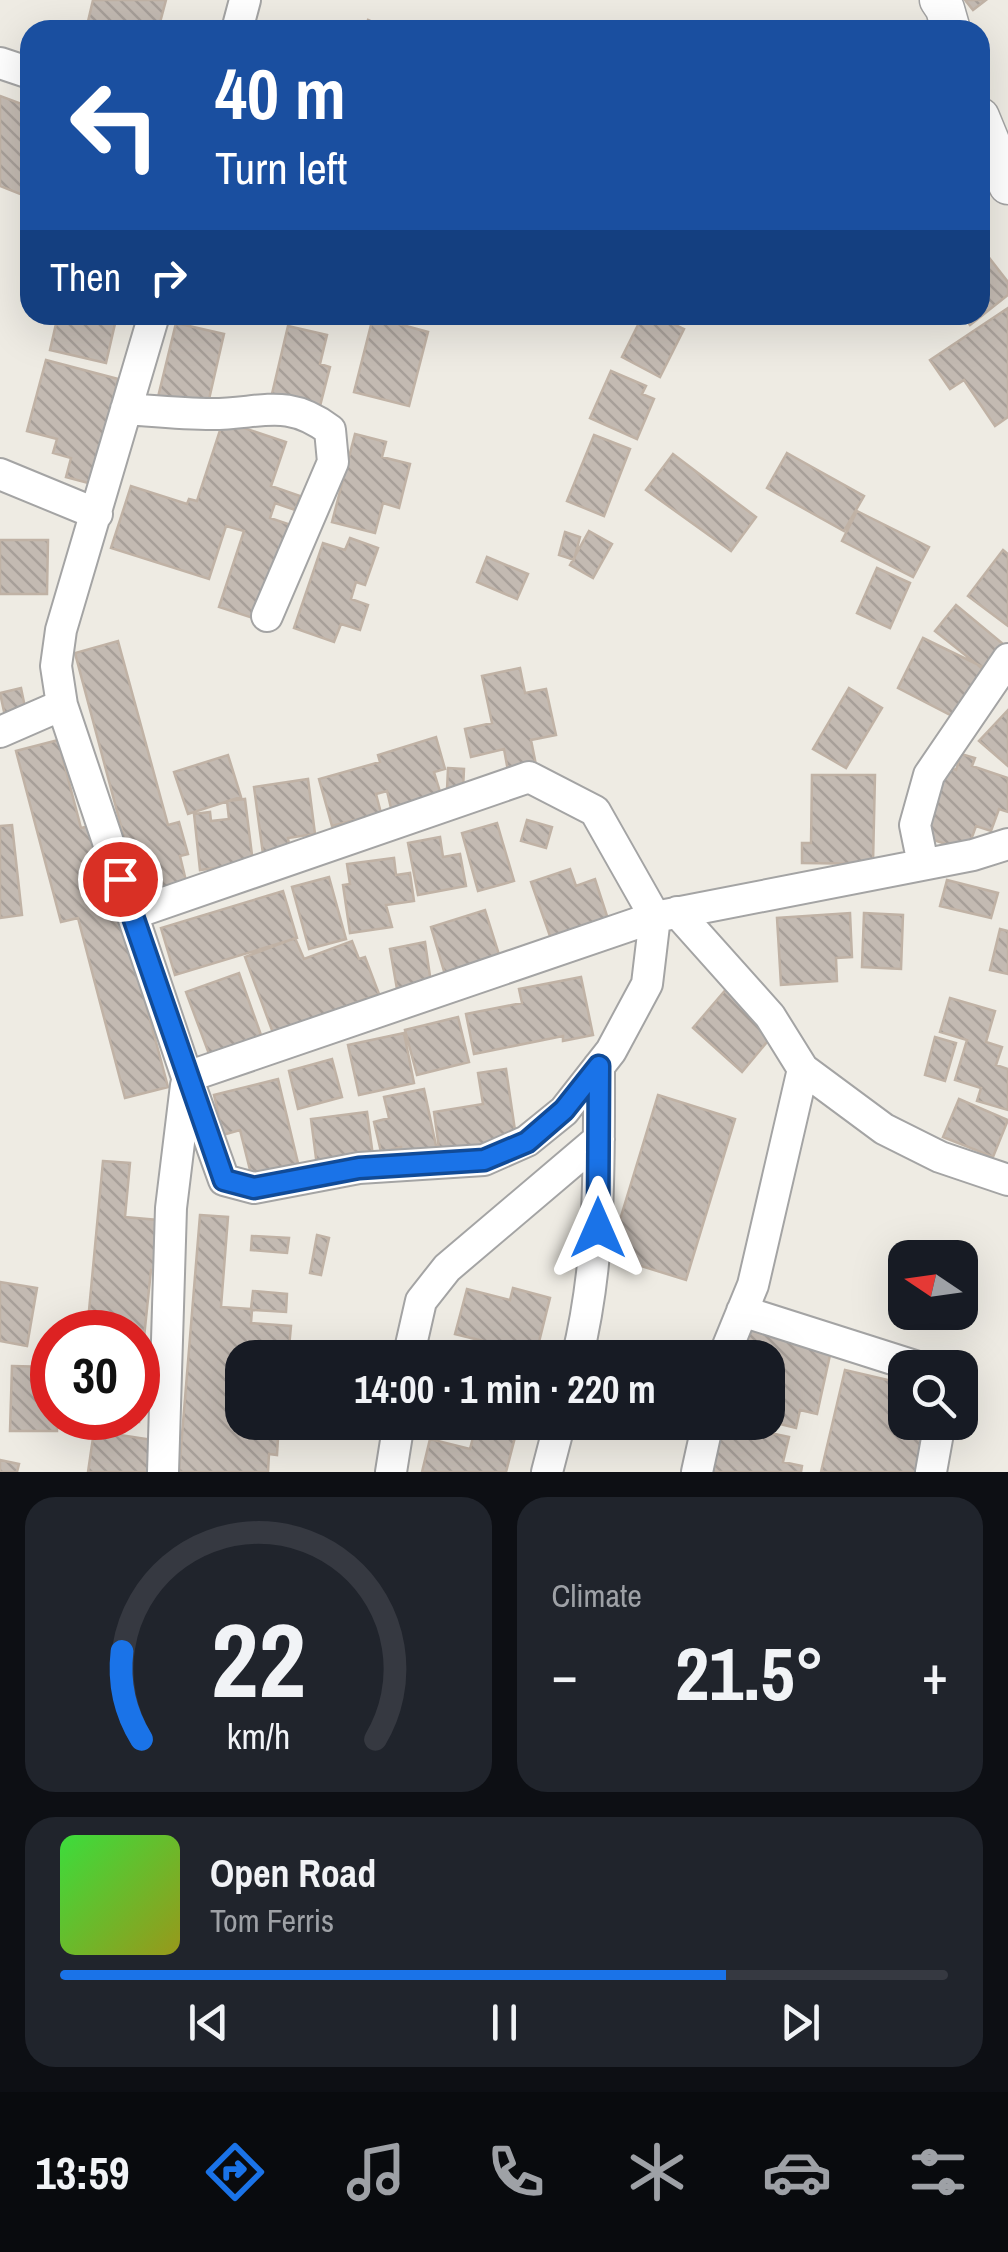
<!DOCTYPE html>
<meta charset="utf-8">
<style>
body{margin:0;font-family:"Archivo Narrow",sans-serif;background:#20242c;color:#f1f3f6;height:100vh;display:flex;flex-direction:column;font-size:38px;white-space:nowrap}
*{box-sizing:border-box;margin:0}
p{font-size:32px;color:#9ea1a6}
.icon{flex:none;width:55px;height:55px;fill:none;stroke:currentColor;stroke-width:2;stroke-linecap:round;stroke-linejoin:round}
.map{position:relative;height:1472px;overflow:hidden}
.panel{display:flex;flex-direction:column;gap:25px;padding:25px;background:#0d0f14;flex:1}
.panel>*{flex:none}
.top-card{position:absolute;left:20px;top:20px;width:970px;height:305px;border-radius:30px;box-shadow:0 10px 40px #0002;background:#1a4fa0;color:#fff;overflow:hidden}
.needle{width:65px;rotate:283deg}
.tools{position:absolute;left:888px;top:1240px;display:grid;gap:20px}
.tools a{display:grid;place-items:center;width:90px;height:90px;border-radius:20px;background:#171b24;box-shadow:0 10px 40px #0002;font-size:50px}
.speed{position:absolute;left:30px;top:1310px;display:flex;gap:20px;font-size:50px;font-weight:700;text-align:center}
.speed>*{display:grid;place-content:center;width:130px;height:130px;border-radius:50%;background:#171b24;box-shadow:0 10px 40px #0002;line-height:1}
.speed .limit{border:15px solid #d22;background:#fff;color:#111}
.pin{position:absolute;display:grid;place-items:center;width:85px;height:85px;color:#fff;margin:-42px;border:5px solid #fff;border-radius:50%;box-shadow:0 2px 10px #0007}
.me{position:absolute;width:110px;margin:-55px;rotate:0deg;stroke-linejoin:round;filter:drop-shadow(0 0 8px #0008)}
.turn{display:flex;align-items:center;gap:35px;height:210px;padding:0 30px;font-size:45px}
.turn .icon{width:130px;height:130px;stroke-width:2.5}
.turn b{display:block;font-size:70px;line-height:85px}
.then{display:flex;align-items:center;height:95px;padding:0 30px;background:#0003;gap:20px;font-size:38px}
.big{font-size:75px;font-weight:700;line-height:1.1}
.panel .card{flex:1;display:flex;flex-direction:column;justify-content:center;gap:15px;min-width:0;padding:0 35px;border-radius:30px;background:#20242c}
.panel .dial{align-items:center;gap:0}
.dial svg{height:260px;overflow:visible;fill:none;stroke:#363941;stroke-width:7;stroke-linecap:round;text-anchor:middle}
.dial text{fill:#f1f3f6;stroke:none}
.song{display:flex;align-items:center;gap:30px}
.cover{width:120px;height:120px;border-radius:15px;background:linear-gradient(135deg,hsl(120 70% 55%),hsl(60 70% 35%))}
.played{height:10px;border-radius:5px;background:linear-gradient(90deg,#1a73e8 75%,#363941 75%)}
.keys{display:flex;justify-content:space-around;direction:ltr}
.heat{display:flex;justify-content:space-between;align-items:center;font-size:55px;direction:ltr}
.panel .tiles{flex:1;display:grid;gap:25px;grid-template-columns:1fr 1fr}
.card:last-child{grid-column:span 2}
.trip{position:absolute;left:225px;top:1340px;width:560px;height:100px;border-radius:30px;background:#171b24;box-shadow:0 10px 40px #0002;font-weight:700;line-height:100px;text-align:center}
.dock{display:flex;height:160px;justify-content:space-around;align-items:center;background:#090b0e;color:#9ea1a6}
.dock .icon{width:70px;height:70px}
.dock .current{color:#1a73e8}
.dock b{font-size:45px;color:#f1f3f6}
.map>svg:first-child{display:block}
</style>
<div class="map">
<svg width="1008" height="1472" viewBox="0 0 1008 1472">
<defs>
<pattern id="building-back-hatch" width="6" height="6" patternUnits="userSpaceOnUse" patternTransform="scale(2.5)"><rect width="6" height="6" fill="#c3bab2"/><path d="M-1 5l2 2M0 0l6 6M5-1l2 2" fill="none" stroke="#a79f99"/></pattern>
</defs>
<rect width="100%" height="100%" fill="#eeebe3"/>
<path fill="url(#building-back-hatch)" stroke="#c0b2a5" stroke-width="2.5" d="M93,0H166L158,30H86Z
M965,0H986L973,10Z
M368,20L390,30H363Z
M0,96L30,107V198L0,186Z
M980,246L1008,282V295L970,325L962,315H980Z
M1008,308V417L995,426L964,380L950,389L930,360Z
M58,315H117L106,363L50,350Z
M643,315H655L684,329L660,377L622,357Z
M373,317L428,332L409,406L354,392Z
M176,323L224,334L207,408L158,397Z
M288,326L327,335L320,364L330,367L319,410L271,398Z
M46,360L118,379L92,484L66,477L71,458L53,453L57,439L27,431Z
M611,371L646,386L642,394L654,399L637,439L590,418Z
M223,421L286,442L271,486L300,496L295,510L275,503L270,518L294,526L262,621L219,607L244,531L226,526L209,579L111,548L131,486L187,504L189,499L197,501Z
M355,434L386,442L382,457L410,464L399,508L383,503L375,533L332,522Z
M594,435L630,449L604,516L567,501Z
M787,453L864,496L844,531L767,488Z
M673,454L756,517L731,551L646,490Z
M857,511L929,547L913,577L842,541Z
M589,531L612,544L593,578L570,565Z
M565,532L580,537L574,560L559,555Z
M350,538L378,548L365,585L356,582L351,599L368,605L360,630L341,624L334,642L294,628L323,543L345,550Z
M0,540H48L47,594H0Z
M1003,550L1008,554V626L968,596Z
M487,557L528,574L517,599L477,582Z
M877,568L910,583L890,628L857,613Z
M956,605L1008,648L989,674L935,631Z
M923,638L985,668L960,720L898,688Z
M118,641L168,825L179,822L188,854L180,856L187,885L140,898L75,653Z
M520,668L525,693L546,689L556,735L531,740L536,765L508,771L504,749L471,757L465,729L492,723L482,676Z
M21,688L26,712L5,716L0,693Z
M849,688L882,708L846,768L813,749Z
M1008,710V766L979,741Z
M436,737L445,769L434,772L441,795L391,808L387,791L376,794L381,813L332,826L319,779L380,762L378,755Z
M58,740L81,828L98,824L168,1087L125,1098L78,918L61,922L16,751Z
M961,754L975,758L972,766L1008,778V812L999,809L991,831L976,826L967,851L921,836L944,766L956,770Z
M228,755L241,797L188,814L174,772Z
M448,768L464,769L463,790H447Z
M812,775H875L873,864L802,863V843H811Z
M308,779L315,834L288,838L290,851L263,854L254,787Z
M245,799L253,863L200,870L194,814L210,812L211,821L229,819L227,801Z
M527,820L552,827L546,848L521,841Z
M497,823L514,881L478,891L462,833Z
M12,825L22,915L0,918V826Z
M440,837L443,857L460,854L466,886L418,895L408,843Z
M394,858L396,875L410,873L414,901L386,905L392,927L350,933L343,885L350,884L347,864Z
M570,869L576,886L595,879L608,919L551,939L531,882Z
M329,877L346,939L309,949L292,887Z
M947,880L998,893L991,918L940,906Z
M283,891L297,938L175,975L161,928Z
M485,910L501,961L446,978L431,927Z
M850,913L852,957L836,958L837,981L781,985L777,918Z
M864,913L903,915L901,969L862,967Z
M1000,929L1008,931V974L990,970Z
M295,938L304,959L352,941L359,959L365,957L379,994L273,1033L245,957Z
M425,942L431,983L397,989L390,949Z
M239,973L261,1035L209,1054L186,992Z
M581,977L593,1035L563,1041V1036L474,1054L466,1014L522,1003L519,989Z
M728,987L777,1030L742,1072L693,1028Z
M950,998L995,1011L986,1042L1002,1047L996,1065L1008,1069V1110L977,1101L981,1088L955,1080L967,1040L940,1032Z
M458,1017L469,1062L417,1075L405,1030Z
M404,1033L414,1083L359,1095L348,1045Z
M935,1037L956,1043L945,1081L925,1075Z
M332,1059L342,1097L298,1109L289,1071Z
M506,1069L517,1144L440,1156L434,1112L483,1104L478,1073Z
M278,1079L298,1163L251,1174L240,1130L223,1135L214,1095Z
M424,1089L438,1155L404,1162L401,1147L381,1152L374,1122L389,1118L384,1097Z
M658,1095L735,1119L686,1280L609,1256Z
M959,1099L1008,1120L993,1157L943,1137Z
M367,1112L373,1156L317,1166L311,1119Z
M103,1161L130,1163L125,1217L169,1221L164,1272L151,1270L142,1357L138,1356V1332H87Z
M200,1215L228,1217L221,1307L251,1309L253,1291L287,1294L286,1312L252,1310L251,1323L291,1326L288,1358H242V1422H279L277,1455L269,1454L268,1472H179Z
M317,1235L329,1238L321,1275L310,1273Z
M252,1236L289,1238L287,1253L251,1250Z
M0,1282L37,1288L27,1346L0,1341Z
M513,1288L550,1298L535,1358H492L495,1344L455,1334L467,1289L510,1300Z
M750,1328L832,1346L817,1414L800,1410L796,1428L768,1421V1358H743Z
M12,1366L52,1367V1418H57V1431H10Z
M138,1369L146,1370L142,1409H138Z
M845,1370L905,1384V1422H929L917,1472H821Z
M138,1408L139,1422H123V1418H138Z
M477,1422H519L506,1472H422L430,1439L470,1449Z
M723,1423L789,1437L783,1462L802,1466L801,1472H713Z
M94,1431L153,1440L148,1472H88Z
M0,1460L19,1464L17,1472H0Z"/>
<g fill="none" stroke-linecap="round" stroke-linejoin="round">
<g stroke="#a4a4a4" stroke-width="34">
<path id="minor" d="M237,30L245,0
M0,63L30,73
M154,315L61,630L56,666L62,705L187,1077L655,917L973,855L1008,844
M126,409C154,411 183,414 212,414C261,414 286,397 330,430L333,462L267,616
M0,474L97,514
M0,732L62,705
M923,864L915,825L929,775L1008,659
M677,912L770,1016L803,1069L884,1129L940,1157L1008,1180
M132,914L529,777L595,811L655,917L647,984L611,1051L564,1111L527,1141L484,1160L359,1168L254,1188L224,1180L187,1077
M742,1311L921,1368
M408,1358L421,1301L447,1268L599,1139
M577,1358C601,1261 599,1164 599,1066
M723,1358L753,1285L803,1069
M163,1472L171,1208L186,1085
M391,1472L399,1422
M547,1472L560,1422
M697,1472L708,1422
M931,1472L940,1422"/>
</g>
<g stroke="#a4a4a4" stroke-width="41">
<path id="tertiary" d="M939,0L945,9L951,30
M980,117L1008,185"/>
</g>
<use href="#minor" stroke="#fff" stroke-width="30"/>
<use href="#tertiary" stroke="#fff" stroke-width="38"/>
</g>
<g fill="none" stroke-linecap="round" stroke-linejoin="round">
<g stroke="#114b97" stroke-width="25">
<path id="route" d="M120,879L224,1180L254,1188L359,1168L484,1160L527,1142L564,1110L599,1066L598,1228"/>
</g>
<use href="#route" stroke="#1a73e8" stroke-width="18"/>
</g>
</svg>
<div class="tools">
<a><svg class="needle" viewBox="-14 -14 28 28"><path d="M0-13l5 13h-10z" fill="#e53935"/><path d="M0 13l5-13h-10z" fill="#9ea1a6"/></svg></a>
<a><svg class="icon" aria-label="search" viewBox="0 0 24 24"><circle cx="10" cy="10" r="6"/><path d="M15 15l6 6"/></svg></a>
</div>
<div class="speed"><div class="limit">30</div></div>
<div class="pin" style="left:120px;top:879px;background:#d93025"><svg class="icon" aria-label="arrive" viewBox="0 0 24 24"><path d="M6 21V4h12l-3 4 3 4H6"/></svg></div>
<svg class="me" style="left:598px;top:1228px" viewBox="-20 -20 40 40"><path d="M0-17L14 15 0 8-14 15z" fill="#1a73e8" stroke="#fff" stroke-width="4"/></svg>
<div class="trip">14:00 · 1 min · 220 m</div>
<div class="top-card">
<div class="turn"><svg class="icon" aria-label="left" viewBox="0 0 24 24"><path d="M17 20v-9H6M10 6l-5 5 5 5"/></svg><div><b>40 m</b>Turn left</div></div>
<div class="then">Then<svg class="icon" aria-label="right" viewBox="0 0 24 24"><path d="M7 20v-9h11M14 6l5 5-5 5"/></svg></div>
</div>
</div>
<section class="panel">
<div class="tiles">
<div class="card dial"><svg viewBox="0 0 100 80">
<path d="M14 69A42 42 0 1 1 86 69"/>
<path d="M14 69A42 42 0 0 1 8 42" stroke="#1a73e8"/>
<text x="50" y="56" font-size="32" font-weight="700">22</text>
<text x="50" y="72" font-size="11">km/h</text>
</svg></div>
<div class="card"><p>Climate</p>
<div class="heat"><a>−</a><b class="big">21.5°</b><a>+</a></div>
</div>
<div class="card">
<div class="song"><i class="cover"></i><div><b>Open Road</b><p>Tom Ferris</p></div></div>
<div class="played"></div>
<div class="keys"><svg class="icon" aria-label="previous" viewBox="0 0 24 24"><path d="M18 5L8 12l10 7zM5 5v14"/></svg><svg class="icon" aria-label="pause" viewBox="0 0 24 24"><path d="M8 5v14M16 5v14"/></svg><svg class="icon" aria-label="next" viewBox="0 0 24 24"><path d="M6 5l10 7-10 7zM19 5v14"/></svg></div>
</div>
</div>
</section>
<nav class="dock">
<b>13:59</b>
<svg class="icon current" aria-label="directions" viewBox="0 0 24 24"><path d="M12 3l9 9-9 9-9-9zM9 14v-3h6M13 9l2 2-2 2"/></svg>
<svg class="icon" aria-label="music" viewBox="0 0 24 24"><path d="M9 18V5l10-2v13"/><circle cx="6" cy="18" r="3"/><circle cx="16" cy="16" r="3"/></svg>
<svg class="icon" aria-label="phone" viewBox="0 0 24 24"><path d="M5 4h4l2 5-3 2q2 4 5 5l2-3 5 2v4C11 20 4 13 5 4z"/></svg>
<svg class="icon" aria-label="climate" viewBox="0 0 24 24"><path d="M12 3v18M4 7l16 10M4 17L20 7"/></svg>
<svg class="icon" aria-label="car" viewBox="0 0 24 24"><path d="M5 17H2v-5l4-1 3-4h7l3 4 3 1v5h-3M9 17h6M6 11h13"/><circle cx="7" cy="17" r="2"/><circle cx="17" cy="17" r="2"/></svg>
<svg class="icon" aria-label="filters" viewBox="0 0 24 24"><path d="M4 7h16M4 17h16"/><circle cx="9" cy="7" r="2"/><circle cx="15" cy="17" r="2"/></svg>
</nav>
